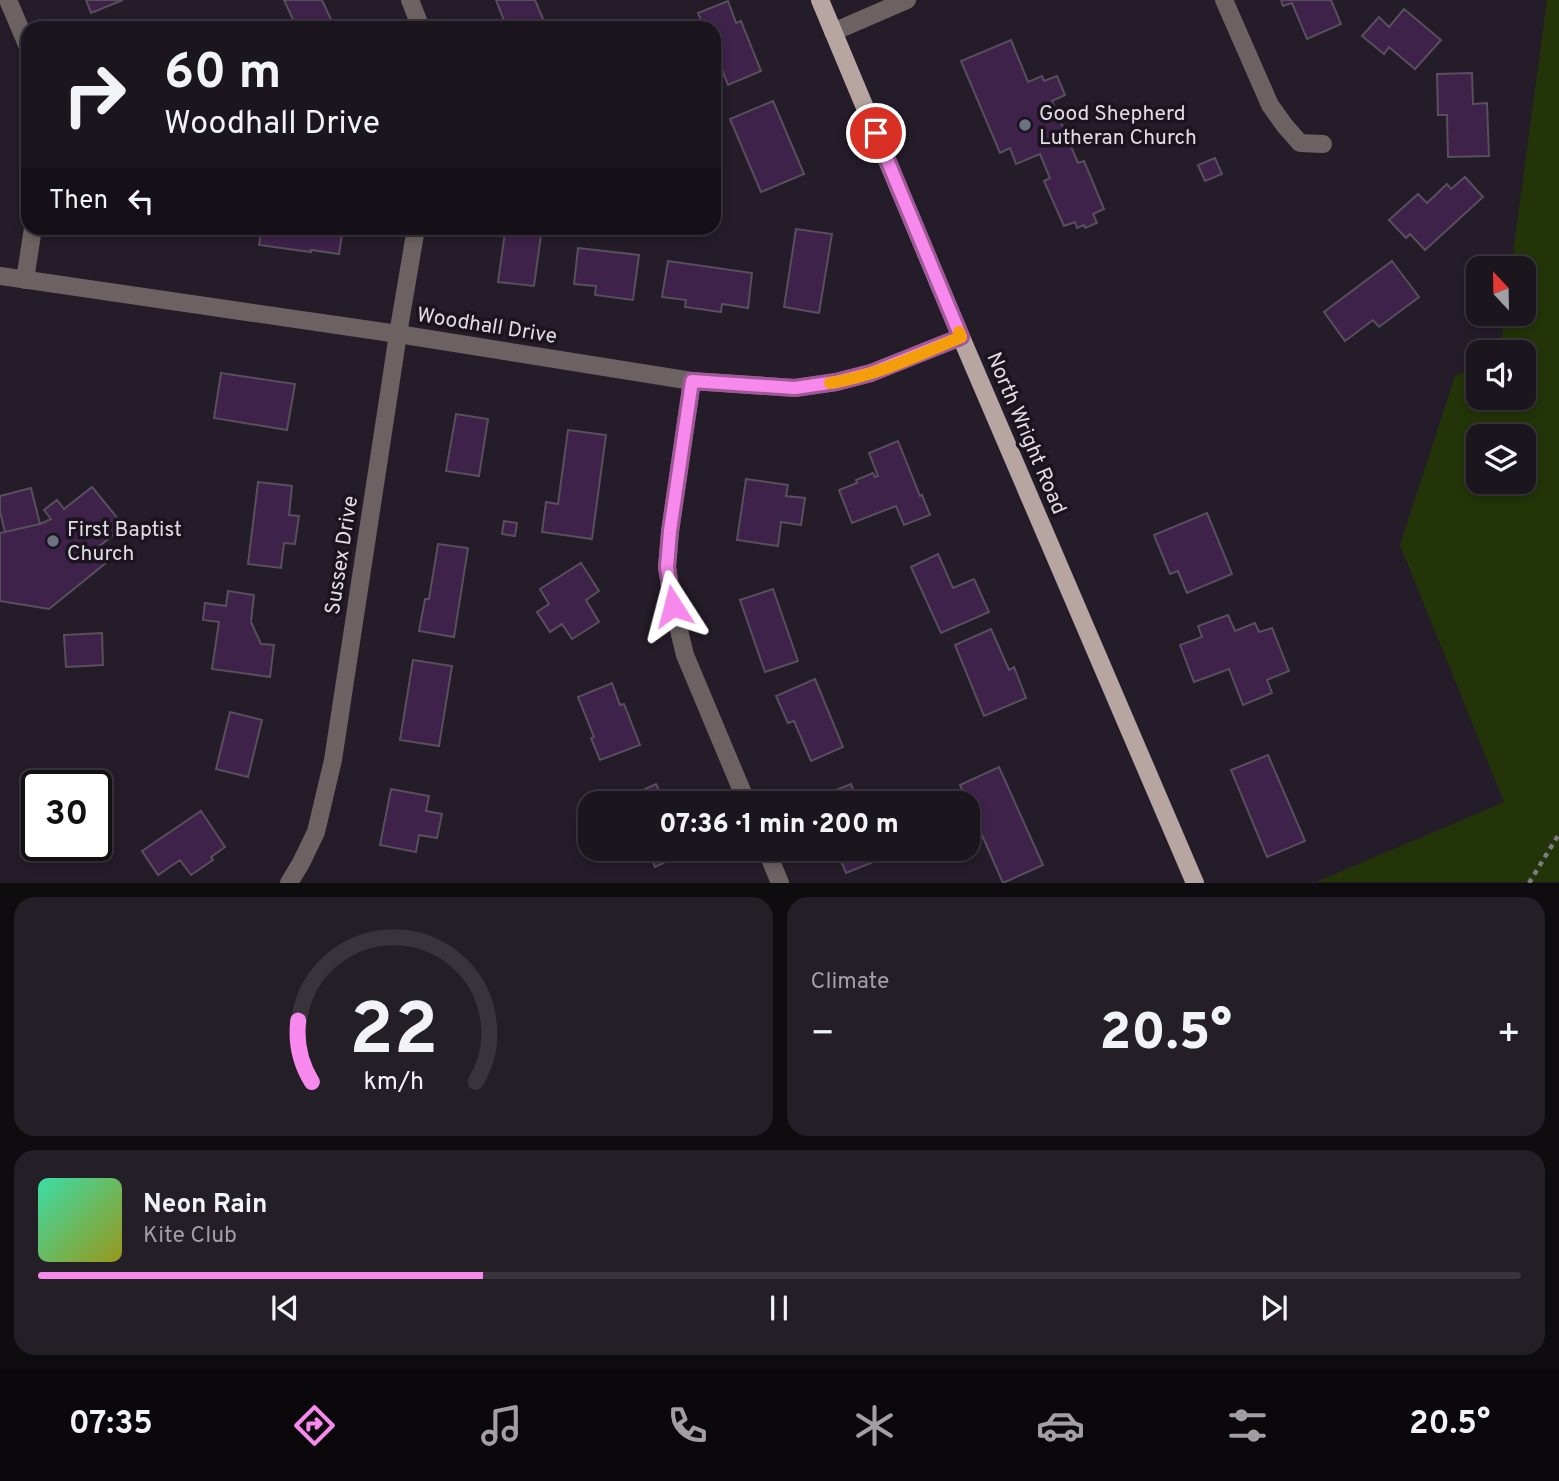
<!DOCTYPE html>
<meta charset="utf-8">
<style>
body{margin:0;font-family:Overpass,sans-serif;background:#241e27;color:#f1f3f6;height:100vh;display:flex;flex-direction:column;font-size:26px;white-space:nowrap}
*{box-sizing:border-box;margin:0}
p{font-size:23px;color:#a09fa4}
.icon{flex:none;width:38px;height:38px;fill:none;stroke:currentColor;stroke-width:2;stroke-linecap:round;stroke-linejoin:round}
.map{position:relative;height:883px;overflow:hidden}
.sheet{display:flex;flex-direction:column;gap:14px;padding:14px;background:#0f0c10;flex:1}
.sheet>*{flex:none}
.top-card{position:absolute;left:21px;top:21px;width:700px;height:214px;border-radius:21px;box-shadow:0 4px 10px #0003,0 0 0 2px #39343c;background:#1b151e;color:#f1f3f6;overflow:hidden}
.needle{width:46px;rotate:338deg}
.tools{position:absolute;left:1466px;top:256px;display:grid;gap:14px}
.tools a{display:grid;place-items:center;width:70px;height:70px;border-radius:14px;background:#1b151e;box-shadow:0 4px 10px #0003,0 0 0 2px #39343c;font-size:35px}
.speed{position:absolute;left:21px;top:770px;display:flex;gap:14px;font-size:35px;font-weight:700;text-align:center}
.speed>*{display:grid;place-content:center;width:91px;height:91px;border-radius:50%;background:#1b151e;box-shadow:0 4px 10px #0003,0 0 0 2px #39343c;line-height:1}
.speed .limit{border:4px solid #111;border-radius:10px;background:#fff;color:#111}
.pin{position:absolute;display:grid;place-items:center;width:60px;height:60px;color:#fff;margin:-30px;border:4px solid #fff;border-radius:50%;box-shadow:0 2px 7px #0007}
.me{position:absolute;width:77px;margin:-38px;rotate:351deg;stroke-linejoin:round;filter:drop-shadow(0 0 5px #0008)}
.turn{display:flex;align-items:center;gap:24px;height:147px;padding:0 28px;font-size:32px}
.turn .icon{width:91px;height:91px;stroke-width:2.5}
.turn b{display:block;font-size:49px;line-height:60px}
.then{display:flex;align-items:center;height:66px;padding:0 28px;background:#0003;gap:14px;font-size:26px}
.big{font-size:52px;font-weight:800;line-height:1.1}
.sheet .card{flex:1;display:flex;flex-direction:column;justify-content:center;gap:10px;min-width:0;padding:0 24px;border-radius:21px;background:#241e27}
.sheet .dial{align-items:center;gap:0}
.dial svg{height:182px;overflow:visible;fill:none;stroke:#39343c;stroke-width:7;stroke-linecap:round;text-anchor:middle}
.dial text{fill:#f1f3f6;stroke:none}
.song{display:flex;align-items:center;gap:21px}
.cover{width:84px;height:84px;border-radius:10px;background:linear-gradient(135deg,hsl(160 70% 55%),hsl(60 70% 35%))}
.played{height:7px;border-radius:4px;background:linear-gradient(90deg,#f788ec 30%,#39343c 30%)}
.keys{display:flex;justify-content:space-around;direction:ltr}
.heat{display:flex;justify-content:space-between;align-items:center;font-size:38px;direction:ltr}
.sheet .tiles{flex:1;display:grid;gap:14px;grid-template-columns:1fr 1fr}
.card:last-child{grid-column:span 2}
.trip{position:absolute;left:578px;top:791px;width:402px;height:70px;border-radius:21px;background:#1b151e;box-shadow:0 4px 10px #0003,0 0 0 2px #39343c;font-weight:800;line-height:70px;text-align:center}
.menu{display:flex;height:112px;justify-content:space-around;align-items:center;background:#0b080c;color:#a09fa4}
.menu .icon{width:49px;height:49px}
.menu .active{color:#f788ec}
.menu b{font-size:32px;color:#f1f3f6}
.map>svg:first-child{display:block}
</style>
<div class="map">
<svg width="1559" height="883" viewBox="0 0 1559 883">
<rect width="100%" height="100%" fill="#241c28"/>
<path fill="#223408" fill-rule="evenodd" d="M1547,0H1559V882H1316L1504,802L1400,545L1455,376L1479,366V397H1524V352H1500L1505,313H1524V268H1511ZM1479,436H1524V481H1479Z"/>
<path fill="#3e224a" stroke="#584f5d" stroke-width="2" d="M86,0H123L91,13Z
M284,0H322L335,28H297Z
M496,0H535L547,28H507Z
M1281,0H1331L1341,24L1307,39L1292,3L1283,6Z
M728,1L736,23L741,21L761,71L728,85L719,62L714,64V28H704L698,13Z
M1404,9L1441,40L1415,69L1389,47L1384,54L1362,36L1379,17L1389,27Z
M1011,40L1028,82L1042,76L1044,81L1057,76L1065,95L1052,101L1078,163L1084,161L1104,209L1093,214L1097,223L1085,228L1084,225L1077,228L1075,222L1064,226L1044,181L1050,178L1040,154L1016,164L1010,148L1000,153L961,61Z
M1472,73L1473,104L1487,103L1489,156L1448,157L1447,115H1438L1437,74Z
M773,101L804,174L761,192L730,119Z
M1215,158L1222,174L1205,181L1198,165Z
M1465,177L1483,197L1425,250L1410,234L1406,238L1389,220L1418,194L1427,203L1447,184L1451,189Z
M262,228H343L339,254L311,250V252L259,245Z
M493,228H542L534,286L498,282L505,232L492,230Z
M796,229L832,234L819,313L784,307Z
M578,248L639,255L633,300L595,295L596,286L574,284Z
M668,261L752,273L748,308L722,304L721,312L685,307L686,300L662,297Z
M1392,261L1419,297L1379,327L1373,320L1345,341L1324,312Z
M221,373L295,384L287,430L214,418Z
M456,414L488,419L479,476L446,471Z
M568,430L606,435L592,539L542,532L546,502L558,504Z
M898,441L920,496L922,495L930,515L904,525L896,506L852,523L839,490L857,483L856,480L873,473L875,477L878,476L869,453Z
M746,479L788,485L786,496L805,498L801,525L781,522L778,546L737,540Z
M258,482L292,486L289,515L299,516L295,544L284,543L281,568L248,564Z
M92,487L124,526L96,549L107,562L49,609L0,601V533L40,524L51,519L44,510L57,500L64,509Z
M31,488L40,524L5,532L0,512V496Z
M1207,513L1232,574L1187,593L1178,571L1170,574L1154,535Z
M504,521L517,523L515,536L502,534Z
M438,544L468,548L454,637L419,631L425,599H429Z
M938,554L953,588L974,579L989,612L941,633L911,567Z
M581,563L599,591L586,600L599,622L572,639L562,624L550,632L537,612L549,604L540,589Z
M773,589L798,661L765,672L740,600Z
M228,591L254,595L251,622L261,644L274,645L270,677L212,669L219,622L203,620L205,603L226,606Z
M1228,615L1235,631L1255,623L1259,632L1272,628L1289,671L1267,680L1272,693L1243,705L1229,669L1194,682L1180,645L1202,637L1198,626Z
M991,629L1009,670L1014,667L1026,698L984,716L955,645Z
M102,633L103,665L66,667L64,635Z
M413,660L452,666L439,746L400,740Z
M815,679L843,747L811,761L794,721L788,723L776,696Z
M612,683L620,705L624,704L640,745L600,760L591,738L594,737L578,697Z
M230,712L262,720L248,777L216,769Z
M1268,755L1305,841L1267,857L1231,770Z
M999,767L1043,865L1003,883L960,785Z
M656,784L665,803H627L625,798Z
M851,784L858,803H818L816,798Z
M391,789L429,796L426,811L442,814L437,838L419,835L416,852L380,845Z
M201,811L225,847L211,857L213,860L191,875L180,860L158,875L142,851Z
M647,849H685L687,852L655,867Z
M836,849H877L881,859L846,873Z"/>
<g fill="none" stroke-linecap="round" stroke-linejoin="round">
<path stroke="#7f7983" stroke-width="4.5" stroke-dasharray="5 5" stroke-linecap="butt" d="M1529,883L1559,834"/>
<path stroke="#6b6261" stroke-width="18" d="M8,0L28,47
M410,0L421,28
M1224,0L1270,105L1285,126L1300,143L1323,144
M833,32L907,0
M0,276L398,334L692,381L795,388L836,382L871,373L961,337
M25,280L33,228
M692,381L670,532L667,567L673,606L685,655L747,803
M766,849L780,883
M289,883L301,863L316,832L333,760L398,334L416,228"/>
<path stroke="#b7a5a2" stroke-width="18" d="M820,0L961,337L1195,883"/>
</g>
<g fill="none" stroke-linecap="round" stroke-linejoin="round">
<g stroke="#a15899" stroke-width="18">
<path id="route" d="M673,606L667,567L670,531L692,381L795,388L836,382L871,373L961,337L876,133"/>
</g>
<use href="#route" stroke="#f788ec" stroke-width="12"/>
<path stroke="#f59e0b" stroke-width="12" d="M830,383C875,376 919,355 961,337L959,332"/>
</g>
<g fill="#6b7280" stroke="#1b131e" stroke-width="2.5">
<circle cx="1025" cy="125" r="7"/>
<circle cx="53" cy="541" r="7"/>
</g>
<g text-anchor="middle" stroke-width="7" stroke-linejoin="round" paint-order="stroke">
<g font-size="21" fill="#e2dde5" stroke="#1b131e" text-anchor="start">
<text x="1039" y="120">Good Shepherd<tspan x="1039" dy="24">Lutheran Church</tspan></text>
<text x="67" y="536">First Baptist<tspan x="67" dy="24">Church</tspan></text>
</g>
<g font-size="21" fill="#e2dde5" stroke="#1b131e">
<text transform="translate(487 325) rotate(9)" y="7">Woodhall Drive</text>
<text transform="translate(1027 433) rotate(67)" y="7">North Wright Road</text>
<text transform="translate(341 555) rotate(-81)" y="7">Sussex Drive</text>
</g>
</g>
</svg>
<div class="tools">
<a><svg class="needle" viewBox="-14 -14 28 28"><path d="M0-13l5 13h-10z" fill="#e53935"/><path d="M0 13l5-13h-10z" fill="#a09fa4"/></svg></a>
<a><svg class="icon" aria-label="sound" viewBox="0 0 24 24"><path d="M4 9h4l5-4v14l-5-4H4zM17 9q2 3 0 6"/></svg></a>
<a><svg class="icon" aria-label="layers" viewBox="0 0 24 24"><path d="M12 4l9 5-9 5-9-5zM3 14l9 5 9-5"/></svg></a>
</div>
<div class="speed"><div class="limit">30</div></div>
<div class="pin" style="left:876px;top:133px;background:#d93025"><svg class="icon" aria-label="arrive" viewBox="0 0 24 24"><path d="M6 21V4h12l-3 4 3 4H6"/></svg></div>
<svg class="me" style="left:673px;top:606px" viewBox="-20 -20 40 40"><path d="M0-17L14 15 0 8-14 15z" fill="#f788ec" stroke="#fff" stroke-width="4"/></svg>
<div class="trip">07:36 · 1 min · 200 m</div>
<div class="top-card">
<div class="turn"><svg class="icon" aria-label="right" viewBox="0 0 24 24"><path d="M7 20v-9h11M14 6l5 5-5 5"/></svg><div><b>60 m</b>Woodhall Drive</div></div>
<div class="then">Then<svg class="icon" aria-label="left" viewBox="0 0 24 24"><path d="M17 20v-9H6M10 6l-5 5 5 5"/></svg></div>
</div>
</div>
<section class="sheet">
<div class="tiles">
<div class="card dial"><svg viewBox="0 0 100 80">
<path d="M14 69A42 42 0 1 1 86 69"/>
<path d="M14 69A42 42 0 0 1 8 42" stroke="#f788ec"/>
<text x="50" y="56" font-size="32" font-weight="700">22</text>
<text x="50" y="72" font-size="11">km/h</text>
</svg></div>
<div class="card"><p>Climate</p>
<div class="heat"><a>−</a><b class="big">20.5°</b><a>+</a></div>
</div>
<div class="card">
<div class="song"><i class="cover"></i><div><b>Neon Rain</b><p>Kite Club</p></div></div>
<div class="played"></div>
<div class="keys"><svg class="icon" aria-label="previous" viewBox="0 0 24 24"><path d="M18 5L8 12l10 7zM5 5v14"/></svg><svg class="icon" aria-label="pause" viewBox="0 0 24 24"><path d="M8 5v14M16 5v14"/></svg><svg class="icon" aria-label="next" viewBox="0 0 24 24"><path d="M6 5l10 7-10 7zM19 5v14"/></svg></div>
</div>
</div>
</section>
<nav class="menu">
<b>07:35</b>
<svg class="icon active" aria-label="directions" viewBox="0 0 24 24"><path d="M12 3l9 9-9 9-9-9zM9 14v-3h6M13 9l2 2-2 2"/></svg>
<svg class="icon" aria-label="music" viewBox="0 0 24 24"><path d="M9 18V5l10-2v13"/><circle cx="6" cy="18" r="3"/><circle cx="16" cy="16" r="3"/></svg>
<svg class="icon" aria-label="phone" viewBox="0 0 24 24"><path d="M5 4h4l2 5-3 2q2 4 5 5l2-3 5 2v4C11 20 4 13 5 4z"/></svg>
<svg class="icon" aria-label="climate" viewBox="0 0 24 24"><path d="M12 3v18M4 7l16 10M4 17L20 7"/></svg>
<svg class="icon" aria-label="car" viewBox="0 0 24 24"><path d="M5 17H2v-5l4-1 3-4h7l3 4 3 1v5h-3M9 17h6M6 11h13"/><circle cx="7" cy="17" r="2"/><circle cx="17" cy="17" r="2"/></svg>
<svg class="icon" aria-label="filters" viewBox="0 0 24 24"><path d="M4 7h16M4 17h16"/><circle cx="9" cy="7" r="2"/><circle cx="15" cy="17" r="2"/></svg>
<b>20.5°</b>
</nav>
